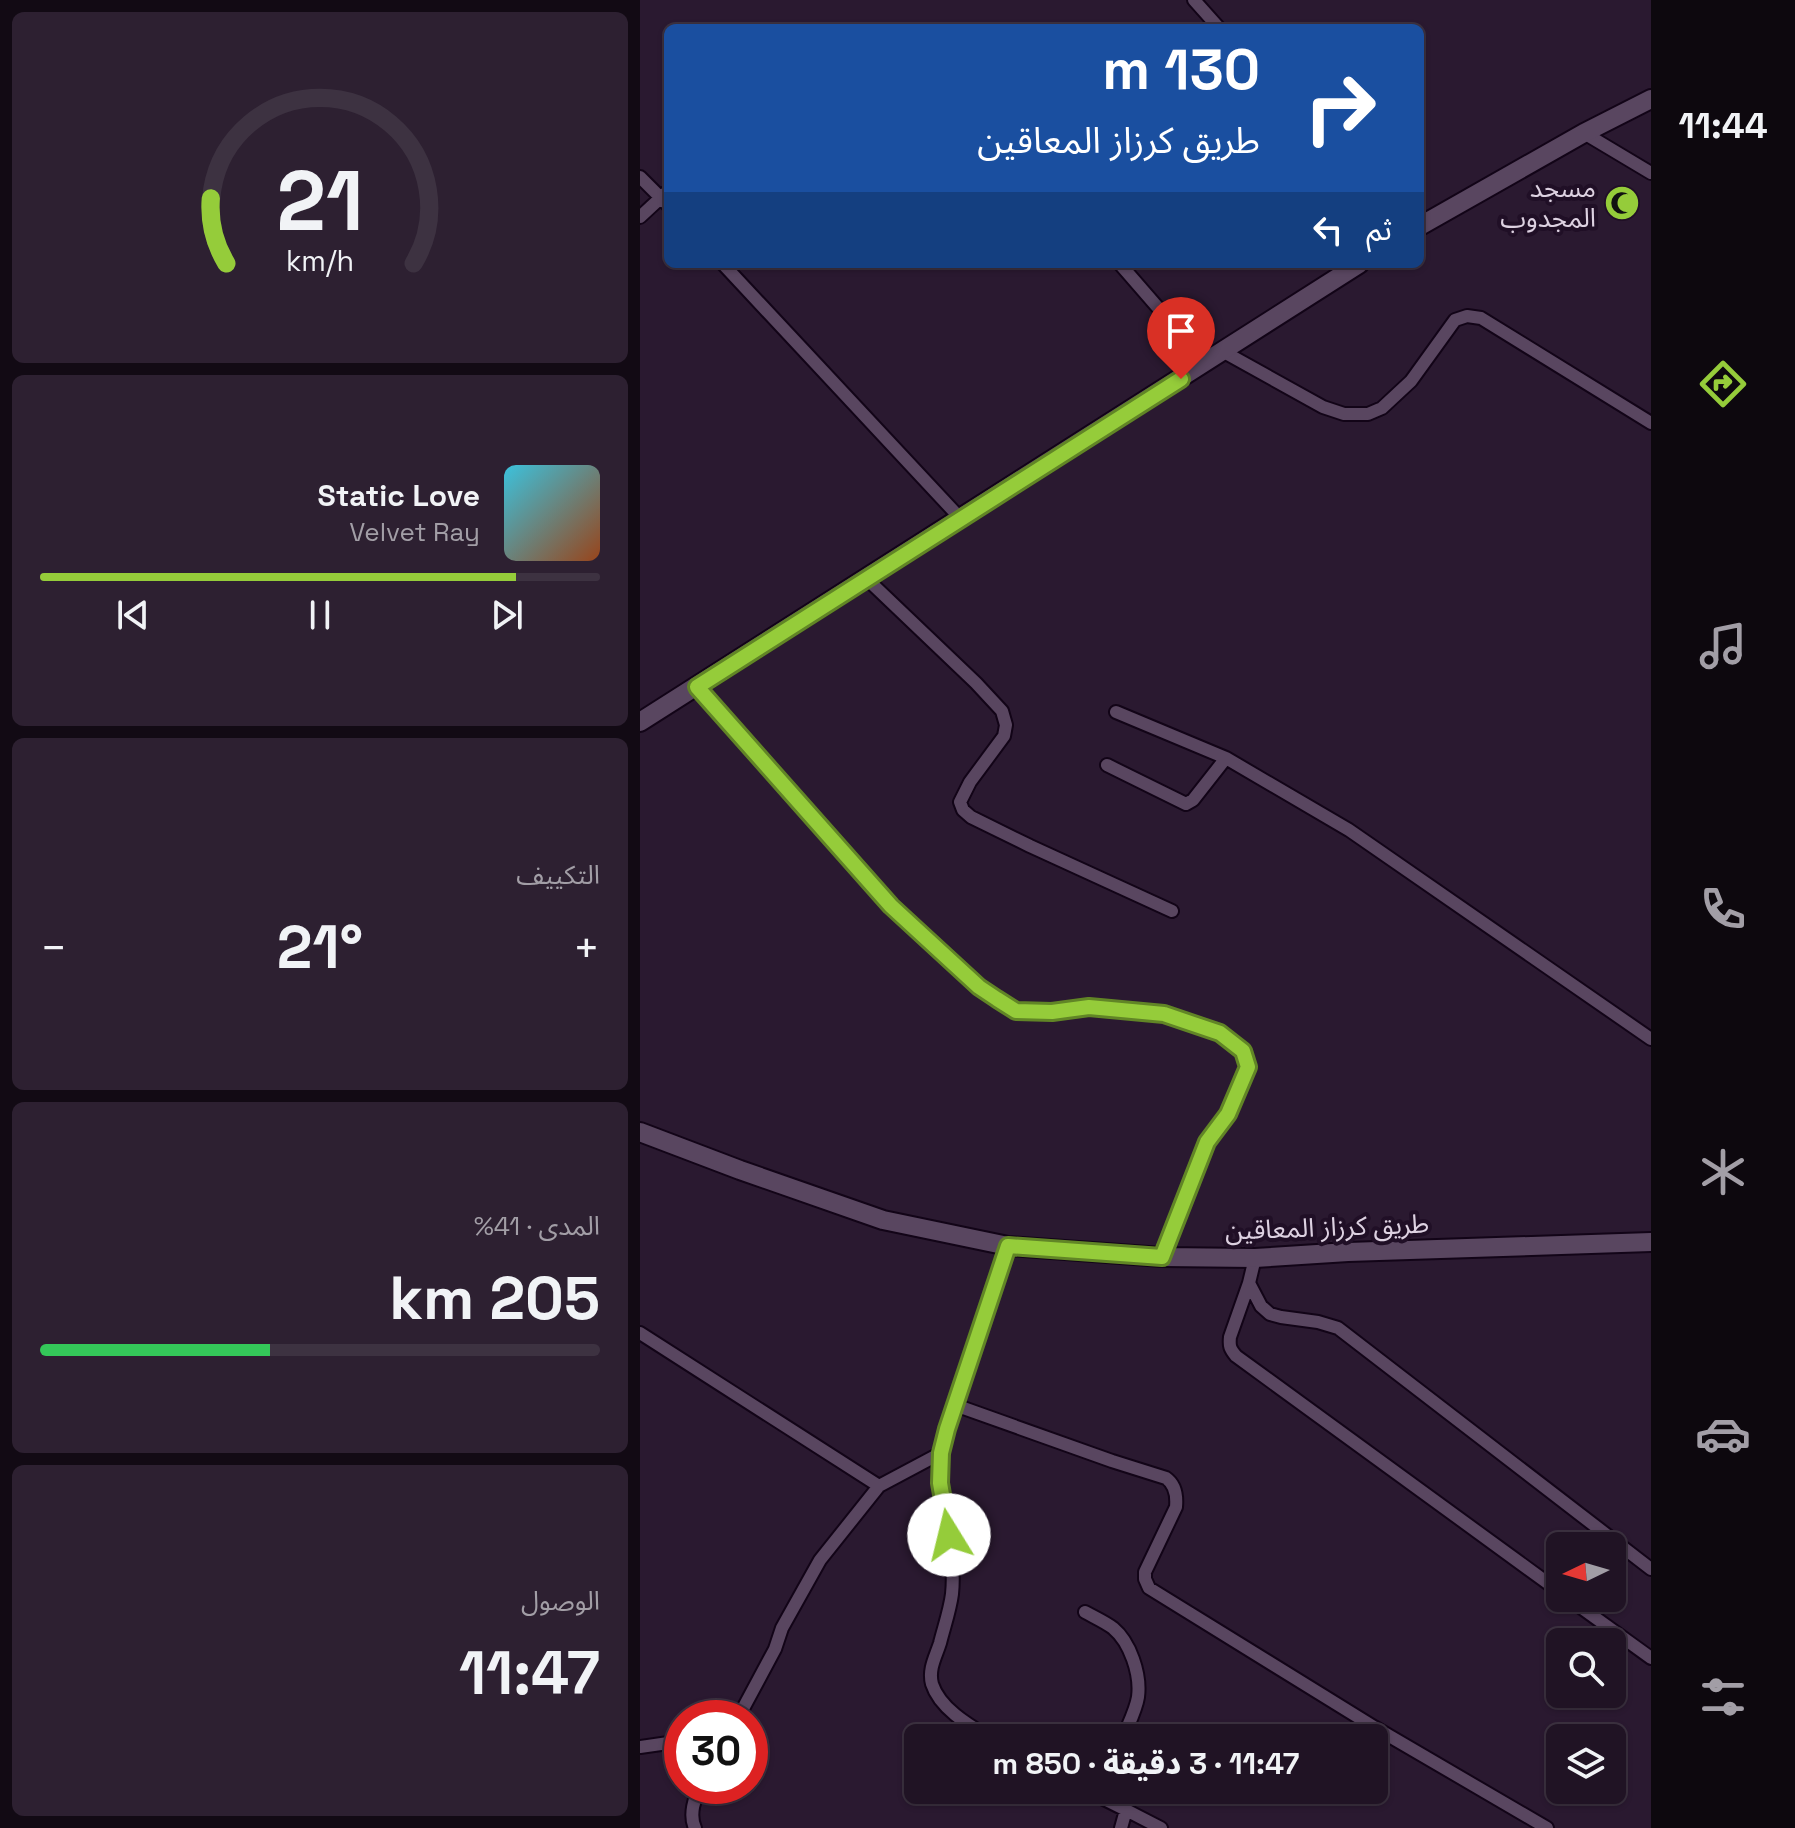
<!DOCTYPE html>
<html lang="ar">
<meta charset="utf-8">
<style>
body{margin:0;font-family:"Space Grotesk","Noto Sans Arabic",sans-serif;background:#2d2031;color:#f1f3f6;direction:rtl;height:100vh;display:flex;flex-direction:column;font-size:30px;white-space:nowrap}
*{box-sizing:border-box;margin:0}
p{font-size:26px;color:#a29ea6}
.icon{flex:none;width:44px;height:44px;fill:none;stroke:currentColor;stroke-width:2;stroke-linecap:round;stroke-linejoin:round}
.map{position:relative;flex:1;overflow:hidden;direction:ltr}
.details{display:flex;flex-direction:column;gap:12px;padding:12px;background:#120a14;width:640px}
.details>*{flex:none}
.top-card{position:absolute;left:24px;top:24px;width:760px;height:244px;border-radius:12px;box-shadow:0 2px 6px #0004,0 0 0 2px #3d3241;direction:rtl;background:#1a4fa0;color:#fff;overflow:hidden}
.needle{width:52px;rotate:265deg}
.fabs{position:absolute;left:906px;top:1532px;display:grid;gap:16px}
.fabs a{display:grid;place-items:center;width:80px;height:80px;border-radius:12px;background:#201324;box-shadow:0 2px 6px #0004,0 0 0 2px #3d3241;font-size:40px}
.speed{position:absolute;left:24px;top:1700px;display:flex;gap:16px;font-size:40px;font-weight:700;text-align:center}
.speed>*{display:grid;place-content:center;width:104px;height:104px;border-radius:50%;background:#201324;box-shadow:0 2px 6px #0004,0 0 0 2px #3d3241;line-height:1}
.speed .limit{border:12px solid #d22;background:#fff;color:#111}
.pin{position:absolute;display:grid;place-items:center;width:68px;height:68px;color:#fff;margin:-82px -34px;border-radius:50% 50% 50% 0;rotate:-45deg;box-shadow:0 0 8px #0007}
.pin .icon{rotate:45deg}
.me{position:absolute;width:88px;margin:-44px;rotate:351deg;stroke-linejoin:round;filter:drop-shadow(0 0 6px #0008)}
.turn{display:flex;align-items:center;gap:28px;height:168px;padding:0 32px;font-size:36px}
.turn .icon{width:104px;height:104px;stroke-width:2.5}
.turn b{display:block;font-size:56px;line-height:68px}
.then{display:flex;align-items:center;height:76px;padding:0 32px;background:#0003;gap:16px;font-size:30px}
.big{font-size:60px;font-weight:800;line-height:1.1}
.details .widget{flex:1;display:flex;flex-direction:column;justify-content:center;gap:12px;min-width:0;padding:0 28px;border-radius:12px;background:#2d2031}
.details .dial{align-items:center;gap:0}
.dial svg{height:208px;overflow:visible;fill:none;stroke:#3d3241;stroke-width:7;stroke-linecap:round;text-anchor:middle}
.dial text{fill:#f1f3f6;stroke:none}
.song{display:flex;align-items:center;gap:24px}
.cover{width:96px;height:96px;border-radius:12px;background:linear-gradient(135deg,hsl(190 70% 55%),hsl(20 70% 35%))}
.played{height:8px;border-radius:4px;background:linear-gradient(90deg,#95cc3a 85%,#3d3241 85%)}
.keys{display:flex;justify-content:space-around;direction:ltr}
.heat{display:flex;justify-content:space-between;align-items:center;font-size:44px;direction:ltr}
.charge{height:12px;border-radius:6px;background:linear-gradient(90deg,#34c759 41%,#3d3241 0)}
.trip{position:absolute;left:264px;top:1724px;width:484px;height:80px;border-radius:12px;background:#201324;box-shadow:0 2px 6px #0004,0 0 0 2px #3d3241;font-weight:800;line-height:80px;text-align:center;direction:rtl}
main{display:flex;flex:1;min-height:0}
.menu{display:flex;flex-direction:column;width:144px;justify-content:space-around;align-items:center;background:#0d080e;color:#a29ea6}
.menu .icon{width:56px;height:56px}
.menu .active{color:#95cc3a}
.menu b{font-size:36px;color:#f1f3f6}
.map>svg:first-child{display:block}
</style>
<main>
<nav class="menu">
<b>11:44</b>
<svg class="icon active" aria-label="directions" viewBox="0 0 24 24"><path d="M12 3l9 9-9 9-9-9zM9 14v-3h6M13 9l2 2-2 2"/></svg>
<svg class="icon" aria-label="music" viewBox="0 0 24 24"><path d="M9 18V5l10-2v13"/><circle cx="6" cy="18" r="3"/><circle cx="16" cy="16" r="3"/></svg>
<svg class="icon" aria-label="phone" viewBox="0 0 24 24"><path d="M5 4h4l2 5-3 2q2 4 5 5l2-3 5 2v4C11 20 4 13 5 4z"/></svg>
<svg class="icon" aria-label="climate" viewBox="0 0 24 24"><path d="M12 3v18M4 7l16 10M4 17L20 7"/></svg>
<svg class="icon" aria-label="car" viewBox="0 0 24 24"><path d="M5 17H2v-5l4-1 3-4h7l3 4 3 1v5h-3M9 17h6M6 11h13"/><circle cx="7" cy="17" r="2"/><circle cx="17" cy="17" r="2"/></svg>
<svg class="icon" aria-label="filters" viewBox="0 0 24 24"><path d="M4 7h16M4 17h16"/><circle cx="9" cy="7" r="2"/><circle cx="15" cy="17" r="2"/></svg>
</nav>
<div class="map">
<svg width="1011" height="1828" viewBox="0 0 1011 1828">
<rect width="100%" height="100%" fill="#2a1930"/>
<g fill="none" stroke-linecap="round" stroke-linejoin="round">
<g stroke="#120417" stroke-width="16">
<path id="street" d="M554,0L579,28
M944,133L1011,173
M0,177L28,205
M0,217L28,191
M83,264L321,519
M480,264L566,363
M584,352L683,407L704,414H728L742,408L771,381L815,320L827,316L841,318L1011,423
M227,579L336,683L362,711L366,725L364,736L330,782L320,802L323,810L331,817L390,846L532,911
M57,687L251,906L339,987L376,1011L412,1012L449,1007L524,1014L580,1033L603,1051L608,1067L588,1114L567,1142L522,1257
M476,712L586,758L709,830L1011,1039
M467,765L546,804L553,800L586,758
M615,1258L609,1283L621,1306L630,1314L641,1317L678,1322L698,1328L1011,1569
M609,1283L590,1337C589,1346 590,1349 596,1356L920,1592
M0,1333L239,1486
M315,1405L472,1461L526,1478C536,1485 537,1496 536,1507L505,1572V1579L509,1588L734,1727L907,1828
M928,1598L1011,1658
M445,1612C454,1617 465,1622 473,1628C490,1642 501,1674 498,1697C496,1710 488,1725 483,1738
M98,1718L135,1649L142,1628L180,1560L239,1486L301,1453
M350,1738C330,1726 300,1709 292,1684C288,1669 296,1656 300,1643C304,1627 310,1610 312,1594C316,1556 303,1521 301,1484C299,1465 303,1447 307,1429L368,1246
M0,1747L42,1741
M446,1790L486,1810L481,1828
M486,1810L521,1828
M55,1828C49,1815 54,1798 61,1786"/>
</g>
<g stroke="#120417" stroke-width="22">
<path id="secondary" d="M780,226L944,133L1011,99
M0,722L719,264
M0,1132L100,1170L243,1220L368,1246L522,1257L615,1258L708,1252L1011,1242"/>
</g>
<use href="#street" stroke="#594660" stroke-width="12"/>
<use href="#secondary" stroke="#594660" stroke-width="18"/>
</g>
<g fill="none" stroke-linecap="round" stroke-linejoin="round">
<g stroke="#618526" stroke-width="20">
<path id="route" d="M309,1535L300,1483L301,1453L307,1429L368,1246L522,1257L567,1142L588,1114L608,1067L603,1051L580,1033L524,1014L449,1007L412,1012L376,1011L357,999L339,987L251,906L57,687L541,379"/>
</g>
<use href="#route" stroke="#95cc3a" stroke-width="14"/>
</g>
<defs>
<g id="mosque-disc" transform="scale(1.8)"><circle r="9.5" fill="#95cc3a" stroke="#200f26"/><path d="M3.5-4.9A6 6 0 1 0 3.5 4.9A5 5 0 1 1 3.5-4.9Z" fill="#111"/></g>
</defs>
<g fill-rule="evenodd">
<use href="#mosque-disc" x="982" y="203"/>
</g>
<g text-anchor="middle" stroke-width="8" stroke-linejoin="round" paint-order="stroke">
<g font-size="26" fill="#ddd1e1" stroke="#200f26" text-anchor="end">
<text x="956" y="197">مسجد<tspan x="956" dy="30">المجدوب</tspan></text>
</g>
<g font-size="26" fill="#ddd1e1" stroke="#200f26">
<text transform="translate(687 1227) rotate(-2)" y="9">طريق كرزاز المعاقين</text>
</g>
</g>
</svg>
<div class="fabs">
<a><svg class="needle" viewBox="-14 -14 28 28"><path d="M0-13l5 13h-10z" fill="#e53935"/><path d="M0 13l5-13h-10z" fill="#a29ea6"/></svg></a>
<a><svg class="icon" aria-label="search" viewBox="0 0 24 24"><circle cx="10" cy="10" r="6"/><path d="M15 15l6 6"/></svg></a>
<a><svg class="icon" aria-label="layers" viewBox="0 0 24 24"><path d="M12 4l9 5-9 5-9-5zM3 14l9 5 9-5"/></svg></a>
</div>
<div class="speed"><div class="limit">30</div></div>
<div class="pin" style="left:541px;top:379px;background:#d93025"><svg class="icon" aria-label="arrive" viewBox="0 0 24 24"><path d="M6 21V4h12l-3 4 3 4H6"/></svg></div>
<svg class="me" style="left:309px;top:1535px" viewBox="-20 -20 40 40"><circle r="19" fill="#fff"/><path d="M0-13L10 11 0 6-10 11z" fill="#95cc3a"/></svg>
<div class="trip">11:47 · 3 دقيقة · 850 m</div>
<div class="top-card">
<div class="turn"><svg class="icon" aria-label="right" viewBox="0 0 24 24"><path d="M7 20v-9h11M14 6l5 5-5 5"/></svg><div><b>130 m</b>طريق كرزاز المعاقين</div></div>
<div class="then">ثم<svg class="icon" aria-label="left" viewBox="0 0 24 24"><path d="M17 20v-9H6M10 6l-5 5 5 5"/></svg></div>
</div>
</div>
<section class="details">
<div class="widget dial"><svg viewBox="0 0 100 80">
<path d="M14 69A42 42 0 1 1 86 69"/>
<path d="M14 69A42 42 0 0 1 8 44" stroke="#95cc3a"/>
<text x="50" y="56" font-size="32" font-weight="700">21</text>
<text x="50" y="72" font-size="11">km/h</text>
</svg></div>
<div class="widget">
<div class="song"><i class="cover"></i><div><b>Static Love</b><p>Velvet Ray</p></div></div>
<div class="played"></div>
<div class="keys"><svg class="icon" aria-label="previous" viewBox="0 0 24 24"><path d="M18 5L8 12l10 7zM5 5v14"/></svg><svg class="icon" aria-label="pause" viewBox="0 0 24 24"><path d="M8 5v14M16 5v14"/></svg><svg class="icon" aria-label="next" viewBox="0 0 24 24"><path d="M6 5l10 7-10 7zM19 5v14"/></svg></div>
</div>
<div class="widget"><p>التكييف</p>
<div class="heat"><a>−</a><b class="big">21°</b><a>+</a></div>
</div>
<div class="widget"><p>المدى · 41%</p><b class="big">205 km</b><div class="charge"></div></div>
<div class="widget"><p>الوصول</p><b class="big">11:47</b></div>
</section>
</main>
